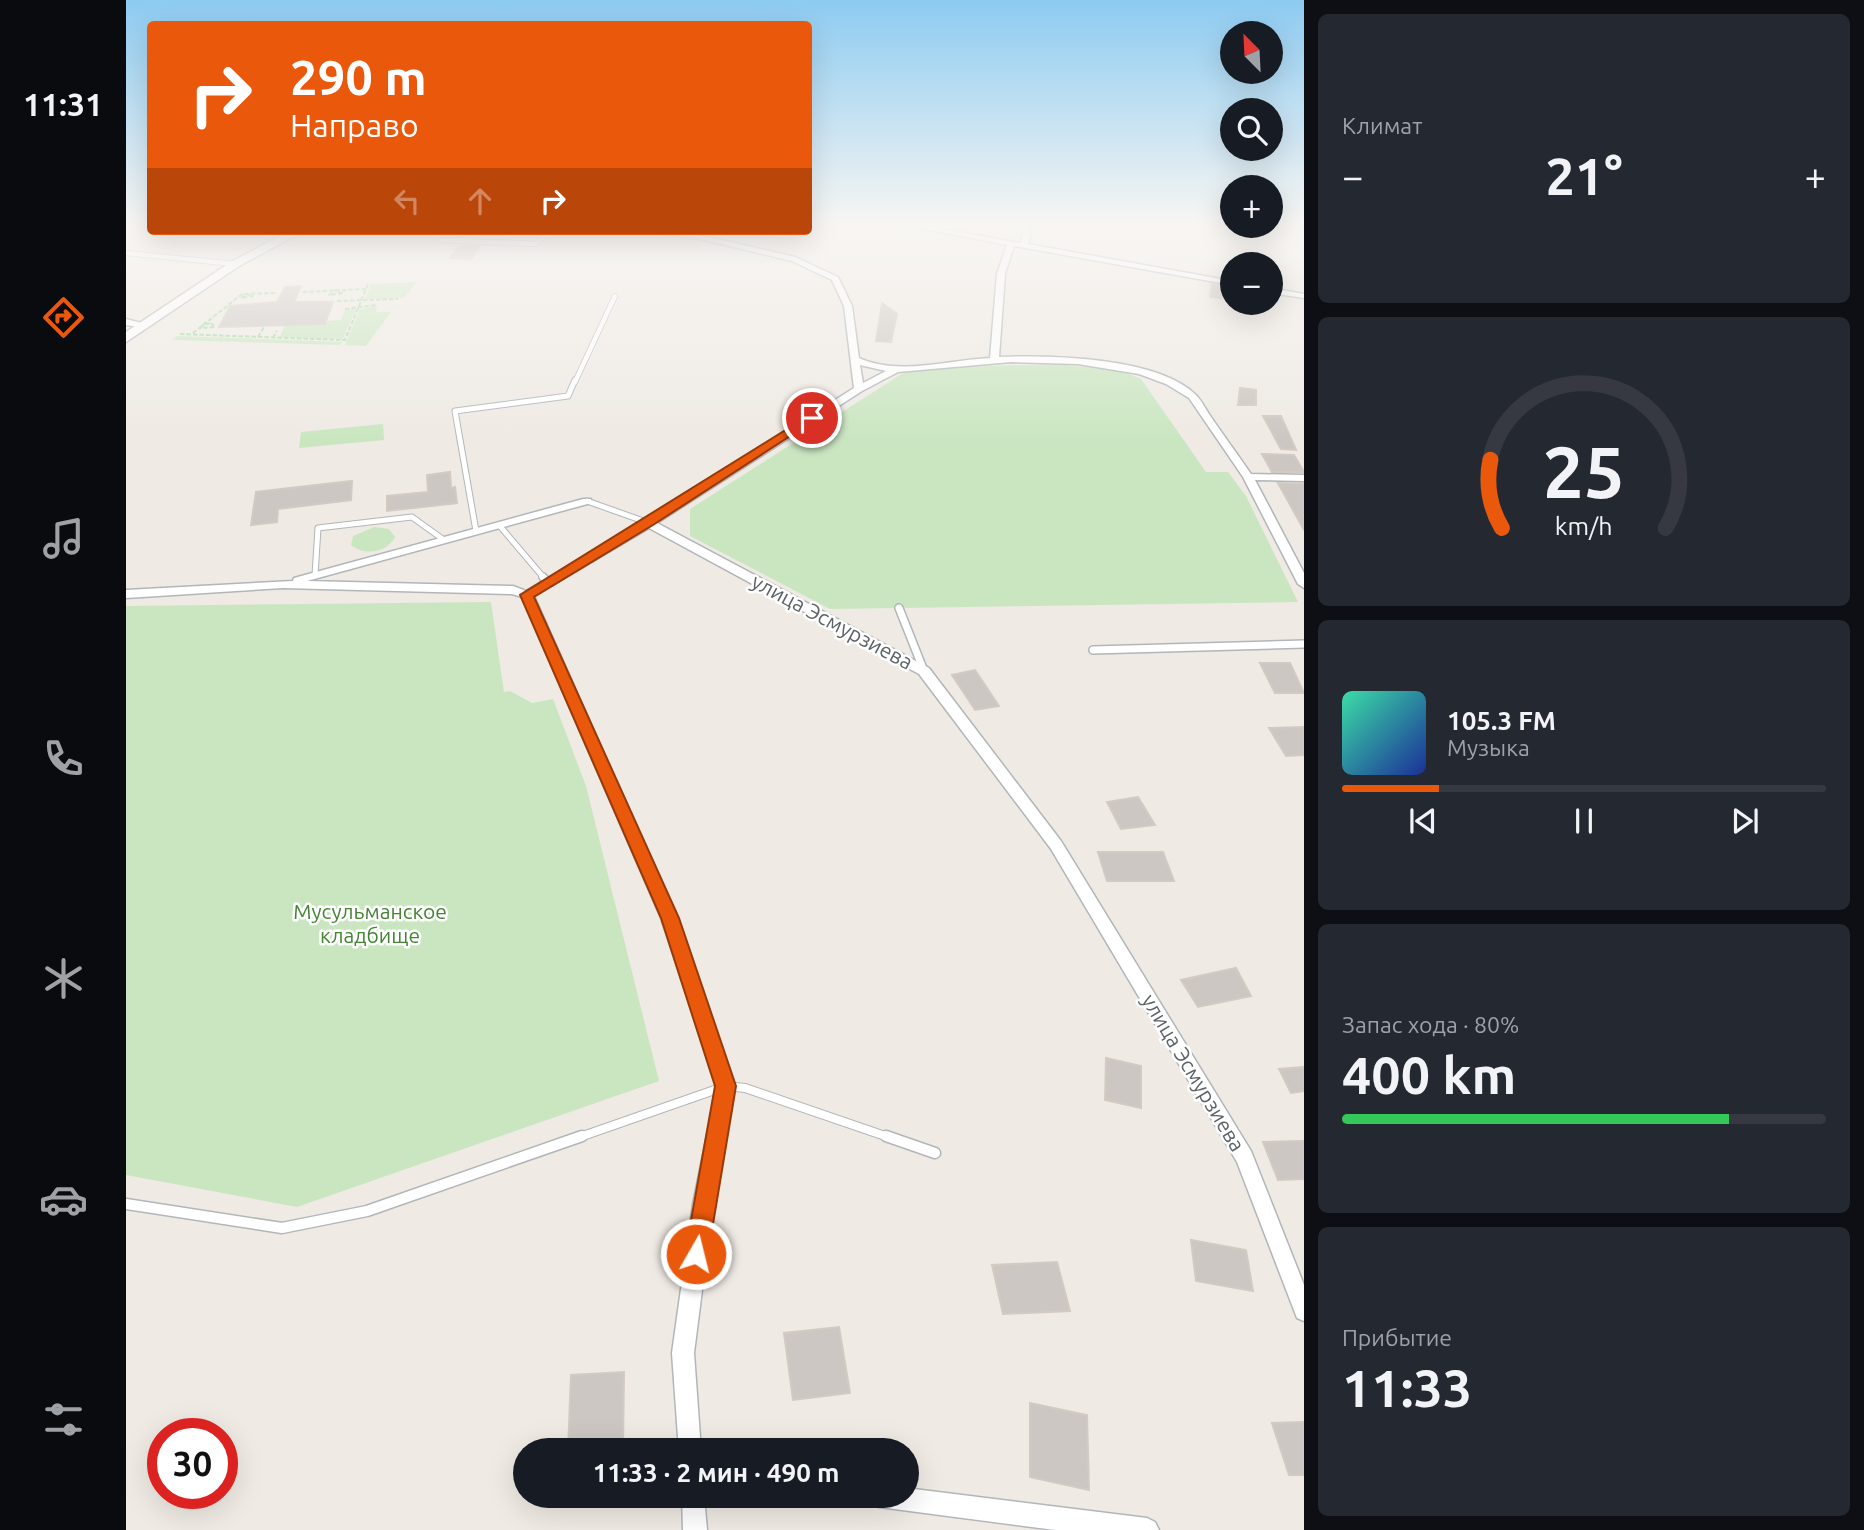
<!DOCTYPE html>
<html lang="ru">
<meta charset="utf-8">
<style>
body{margin:0;font-family:Ubuntu,sans-serif;background:#242831;color:#f1f3f6;height:100vh;display:flex;flex-direction:column;font-size:26px;white-space:nowrap}
*{box-sizing:border-box;margin:0}
p{font-size:23px;color:#9ea1a6}
.icon{flex:none;width:38px;height:38px;fill:none;stroke:currentColor;stroke-width:2;stroke-linecap:round;stroke-linejoin:round}
.map{position:relative;flex:1;overflow:hidden}
.details{display:flex;flex-direction:column;gap:14px;padding:14px;background:#0d0f14;width:560px}
.details>*{flex:none}
.top-card{position:absolute;left:21px;top:21px;width:665px;height:214px;border-radius:7px;box-shadow:0 7px 28px #0002;background:#ea580c;color:#fff;overflow:hidden}
.needle{width:46px;rotate:336deg}
.tools{position:absolute;left:1094px;top:21px;display:grid;gap:14px}
.tools a{display:grid;place-items:center;width:63px;height:63px;border-radius:50%;background:#171b24;box-shadow:0 7px 28px #0002;font-size:35px}
.speed{position:absolute;left:21px;top:1418px;display:flex;gap:14px;font-size:35px;font-weight:700;text-align:center}
.speed>*{display:grid;place-content:center;width:91px;height:91px;border-radius:50%;background:#171b24;box-shadow:0 7px 28px #0002;line-height:1}
.speed .limit{border:10px solid #d22;background:#fff;color:#111}
.pin{position:absolute;display:grid;place-items:center;width:60px;height:60px;color:#fff;margin:-30px;border:4px solid #fff;border-radius:50%;box-shadow:0 2px 7px #0007}
.me{position:absolute;width:77px;margin:-38px;rotate:8deg;stroke-linejoin:round;filter:drop-shadow(0 0 5px #0008)}
.turn{display:flex;align-items:center;gap:24px;height:147px;padding:0 28px;font-size:32px}
.turn .icon{width:91px;height:91px;stroke-width:2.5}
.turn b{display:block;font-size:49px;line-height:60px}
.lanes{display:flex;align-items:center;height:66px;padding:0 28px;background:#0003;justify-content:center;gap:35px;direction:ltr}
.lanes .off{opacity:.35}
.big{font-size:52px;font-weight:700;line-height:1.1}
.details .tile{flex:1;display:flex;flex-direction:column;justify-content:center;gap:10px;min-width:0;padding:0 24px;border-radius:10px;background:#242831}
.details .dial{align-items:center;gap:0}
.dial svg{height:182px;overflow:visible;fill:none;stroke:#363941;stroke-width:7;stroke-linecap:round;text-anchor:middle}
.dial text{fill:#f1f3f6;stroke:none}
.song{display:flex;align-items:center;gap:21px}
.cover{width:84px;height:84px;border-radius:10px;background:linear-gradient(135deg,hsl(160 70% 55%),hsl(230 70% 35%))}
.played{height:7px;border-radius:4px;background:linear-gradient(90deg,#ea580c 20%,#363941 20%)}
.keys{display:flex;justify-content:space-around;direction:ltr}
.heat{display:flex;justify-content:space-between;align-items:center;font-size:38px;direction:ltr}
.charge{height:10px;border-radius:5px;background:linear-gradient(90deg,#34c759 80%,#363941 0)}
.trip{position:absolute;left:387px;top:1438px;width:406px;height:70px;border-radius:35px;background:#171b24;box-shadow:0 7px 28px #0002;font-weight:700;line-height:70px;text-align:center}
main{display:flex;flex:1;min-height:0}
.tab-bar{display:flex;flex-direction:column;width:126px;justify-content:space-around;align-items:center;background:#090b0e;color:#9ea1a6}
.tab-bar .icon{width:49px;height:49px}
.tab-bar .current{color:#ea580c}
.tab-bar b{font-size:32px;color:#f1f3f6}
.map>svg:first-child{display:block}
</style>
<main>
<nav class="tab-bar">
<b>11:31</b>
<svg class="icon current" aria-label="directions" viewBox="0 0 24 24"><path d="M12 3l9 9-9 9-9-9zM9 14v-3h6M13 9l2 2-2 2"/></svg>
<svg class="icon" aria-label="music" viewBox="0 0 24 24"><path d="M9 18V5l10-2v13"/><circle cx="6" cy="18" r="3"/><circle cx="16" cy="16" r="3"/></svg>
<svg class="icon" aria-label="phone" viewBox="0 0 24 24"><path d="M5 4h4l2 5-3 2q2 4 5 5l2-3 5 2v4C11 20 4 13 5 4z"/></svg>
<svg class="icon" aria-label="climate" viewBox="0 0 24 24"><path d="M12 3v18M4 7l16 10M4 17L20 7"/></svg>
<svg class="icon" aria-label="car" viewBox="0 0 24 24"><path d="M5 17H2v-5l4-1 3-4h7l3 4 3 1v5h-3M9 17h6M6 11h13"/><circle cx="7" cy="17" r="2"/><circle cx="17" cy="17" r="2"/></svg>
<svg class="icon" aria-label="filters" viewBox="0 0 24 24"><path d="M4 7h16M4 17h16"/><circle cx="9" cy="7" r="2"/><circle cx="15" cy="17" r="2"/></svg>
</nav>
<div class="map">
<svg width="1178" height="1530" viewBox="0 0 1178 1530">
<rect width="100%" height="100%" fill="#efeae4"/>
<path fill="#cae6c1" d="M291,282L278,298L239,299L245,284Z
M251,306L250,312H265L240,346L219,345L234,309Z
M230,309L217,339L154,337L159,325L199,324L201,321L215,320L219,310Z
M51,336L216,342L214,345L46,340Z
M884,365H940L996,371L1015,379L1080,472H1102L1120,496L1172,602L704,609L564,536V509L782,370Z
M257,424L258,440L173,448L175,432Z
M248,527L263,529L269,537C261,553 238,556 225,545L227,536Z
M365,602L378,692L384,691L406,703L427,699L460,786L533,1081L171,1207L0,1175V606Z"/>
<path fill="#ccc7c3" stroke="#d3cac2" stroke-width="2" d="M333,246H354L345,259L324,258Z
M1086,284L1106,287V300L1084,297Z
M175,286L168,302H207L199,324L93,327L104,306L151,302L159,287Z
M756,303L771,314L765,342L750,341Z
M1114,388L1130,390V405H1112Z
M1137,416H1155L1170,450L1155,449Z
M1136,454L1168,455L1178,472H1146Z
M324,472L325,488L329,487L331,503L261,511V496L302,492L301,475Z
M226,481L225,500L152,509L151,522L125,525L130,492Z
M1152,483L1178,484V530Z
M1134,663H1164L1178,693H1149Z
M849,670L873,706L849,710L826,675Z
M1178,727V755L1160,756L1143,728Z
M1012,797L1029,825L995,829L981,802Z
M972,852H1037L1048,881H981Z
M1110,968L1125,996L1072,1007L1055,980Z
M980,1058L1015,1066V1108L979,1100Z
M1178,1067V1091L1165,1093L1153,1069Z
M1178,1141V1179L1152,1180L1137,1142Z
M1065,1240L1120,1250L1127,1291L1070,1281Z
M931,1262L944,1311L877,1314L866,1265Z
M713,1327L724,1393L667,1400L658,1333Z
M498,1372L497,1447L442,1450L445,1375Z
M904,1403L961,1415L963,1490L904,1477Z
M1178,1422V1475H1163L1146,1423Z"/>
<g fill="none" stroke-linecap="round" stroke-linejoin="round">
<g stroke="#b2b6b9" stroke-width="6">
<path id="lane-far4" d="M316,240L410,244L425,231
M0,253L109,264
M449,382L489,296"/>
</g>
<g stroke="#b2b6b9" stroke-width="7">
<path id="lane-far3" d="M461,501L523,523
M373,525L418,578
M350,531L329,411L442,396L449,380
M189,575L192,528L286,517L318,540"/>
</g>
<g stroke="#b2b6b9" stroke-width="10">
<path id="lane-far2" d="M417,577L422,583
M773,608L798,671
M967,650L1178,644"/>
</g>
<g stroke="#b2b6b9" stroke-width="10">
<path id="lane-far1" d="M451,1138L600,1086L619,1088L765,1138"/>
</g>
<g stroke="#b2b6b9" stroke-width="13">
<path id="lane" d="M760,1136L809,1153
M0,1204L156,1228L241,1211L456,1136"/>
</g>
<g stroke="#b2b6b9" stroke-width="3">
<path id="street" d="M778,225H794L894,243L897,234L895,225H903L905,234L902,244L1106,281V285L888,246L879,274L873,357C924,355 1032,357 1070,395C1076,401 1080,410 1085,417C1098,436 1112,455 1125,474L1178,475V481L1129,480L1178,573V588L1172,584L1117,477L1063,398L1040,384L1013,374L952,364L885,362L772,372L736,391L531,523L803,668L935,841L1125,1151L1178,1285V1321L1171,1318L1111,1162L925,849L793,674L523,528L408,596L551,918L609,1086L587,1204L568,1353L575,1451H553L546,1353L567,1204L591,1086L535,918L396,597L386,594L157,588L0,598V590L167,581L168,578L457,499H465V503L181,581L387,586L400,591L519,521L728,388L718,306L706,280L666,261L574,239L517,231L574,235L669,257L712,277L726,306L733,358C773,376 822,360 864,358L871,274L881,245ZM734,365L760,371L737,383Z
M1144,288L1178,294V298L1144,293Z
M0,319L23,325L19,328L0,325Z
M780,1488L1021,1518L1029,1522L1033,1530H929L753,1507L745,1504L742,1496H780Z
M556,1496H578L581,1530H557Z"/>
</g>
<g stroke="#b3b9bc" stroke-width="3">
<path id="secondary" d="M163,231H178L113,266L0,342V332L105,262Z"/>
</g>
<path stroke="#a4d8a4" stroke-width="2" stroke-dasharray="4.5 2" stroke-linecap="butt" d="M210,290L216,293L203,295Z
M177,292L240,289
M120,294L127,296L115,298Z
M211,301L272,299
M219,309L250,305
M85,323L89,327L75,328L77,325Z
M67,333L116,294L151,293
M54,334L219,340L242,284
M132,337L138,327
M147,338L151,331"/>
<use href="#lane-far4" stroke="#fff" stroke-width="4.5"/>
<use href="#lane-far3" stroke="#fff" stroke-width="5"/>
<use href="#lane-far2" stroke="#fff" stroke-width="7"/>
<use href="#lane-far1" stroke="#fff" stroke-width="8"/>
<use href="#lane" stroke="#fff" stroke-width="10"/>
<use href="#street" fill="#fff" fill-rule="evenodd"/>
<use href="#secondary" fill="#fff" fill-rule="evenodd"/>
</g>
<linearGradient id="sky" x2="0" y2="1"><stop stop-color="#8dcbf1"/><stop offset="0.51" stop-color="#f8f6f3"/><stop offset="1" stop-color="#f8f6f3" stop-opacity="0"/></linearGradient>
<rect width="1178" height="439" fill="url(#sky)"/>
<path fill="#ea580c" stroke="#983908" stroke-width="2" d="M682,416L692,418L527,525L408,597L553,918L610,1086L582,1254L579,1262L570,1265L562,1262L559,1254L589,1086L535,918L394,595Z"/>
<g text-anchor="middle" stroke-width="5" stroke-linejoin="round" paint-order="stroke">
<g font-size="21" fill="#5c6265" stroke="#fff">
<text transform="translate(706 622) rotate(28)" y="7">улица Эсмурзиева</text>
<text transform="translate(1067 1073) rotate(59)" y="7">улица Эсмурзиева</text>
</g>
<g font-size="21" fill="#448434" stroke="#fff">
<text x="244" y="919">Мусульманское<tspan x="244" dy="24">кладбище</tspan></text>
</g>
</g>
</svg>
<div class="tools">
<a><svg class="needle" viewBox="-14 -14 28 28"><path d="M0-13l5 13h-10z" fill="#e53935"/><path d="M0 13l5-13h-10z" fill="#9ea1a6"/></svg></a>
<a><svg class="icon" aria-label="search" viewBox="0 0 24 24"><circle cx="10" cy="10" r="6"/><path d="M15 15l6 6"/></svg></a>
<a>+</a>
<a>−</a>
</div>
<div class="speed"><div class="limit">30</div></div>
<div class="pin" style="left:686px;top:418px;background:#d93025"><svg class="icon" aria-label="arrive" viewBox="0 0 24 24"><path d="M6 21V4h12l-3 4 3 4H6"/></svg></div>
<svg class="me" style="left:570px;top:1254px" viewBox="-20 -20 40 40"><circle r="17" fill="#ea580c" stroke="#fff" stroke-width="3"/><path d="M0-11L8 9 0 5-8 9z" fill="#fff"/></svg>
<div class="trip">11:33 · 2 мин · 490 m</div>
<div class="top-card">
<div class="turn"><svg class="icon" aria-label="right" viewBox="0 0 24 24"><path d="M7 20v-9h11M14 6l5 5-5 5"/></svg><div><b>290 m</b>Направо</div></div>
<div class="lanes"><svg class="icon off" aria-label="left" viewBox="0 0 24 24"><path d="M17 20v-9H6M10 6l-5 5 5 5"/></svg><svg class="icon off" aria-label="ahead" viewBox="0 0 24 24"><path d="M12 20V5M6 11l6-6 6 6"/></svg><svg class="icon" aria-label="right" viewBox="0 0 24 24"><path d="M7 20v-9h11M14 6l5 5-5 5"/></svg></div>
</div>
</div>
<section class="details">
<div class="tile"><p>Климат</p>
<div class="heat"><a>−</a><b class="big">21°</b><a>+</a></div>
</div>
<div class="tile dial"><svg viewBox="0 0 100 80">
<path d="M14 69A42 42 0 1 1 86 69"/>
<path d="M14 69A42 42 0 0 1 9 39" stroke="#ea580c"/>
<text x="50" y="56" font-size="32" font-weight="700">25</text>
<text x="50" y="72" font-size="11">km/h</text>
</svg></div>
<div class="tile">
<div class="song"><i class="cover"></i><div><b>105.3 FM</b><p>Музыка</p></div></div>
<div class="played"></div>
<div class="keys"><svg class="icon" aria-label="previous" viewBox="0 0 24 24"><path d="M18 5L8 12l10 7zM5 5v14"/></svg><svg class="icon" aria-label="pause" viewBox="0 0 24 24"><path d="M8 5v14M16 5v14"/></svg><svg class="icon" aria-label="next" viewBox="0 0 24 24"><path d="M6 5l10 7-10 7zM19 5v14"/></svg></div>
</div>
<div class="tile"><p>Запас хода · 80%</p><b class="big">400 km</b><div class="charge"></div></div>
<div class="tile"><p>Прибытие</p><b class="big">11:33</b></div>
</section>
</main>
